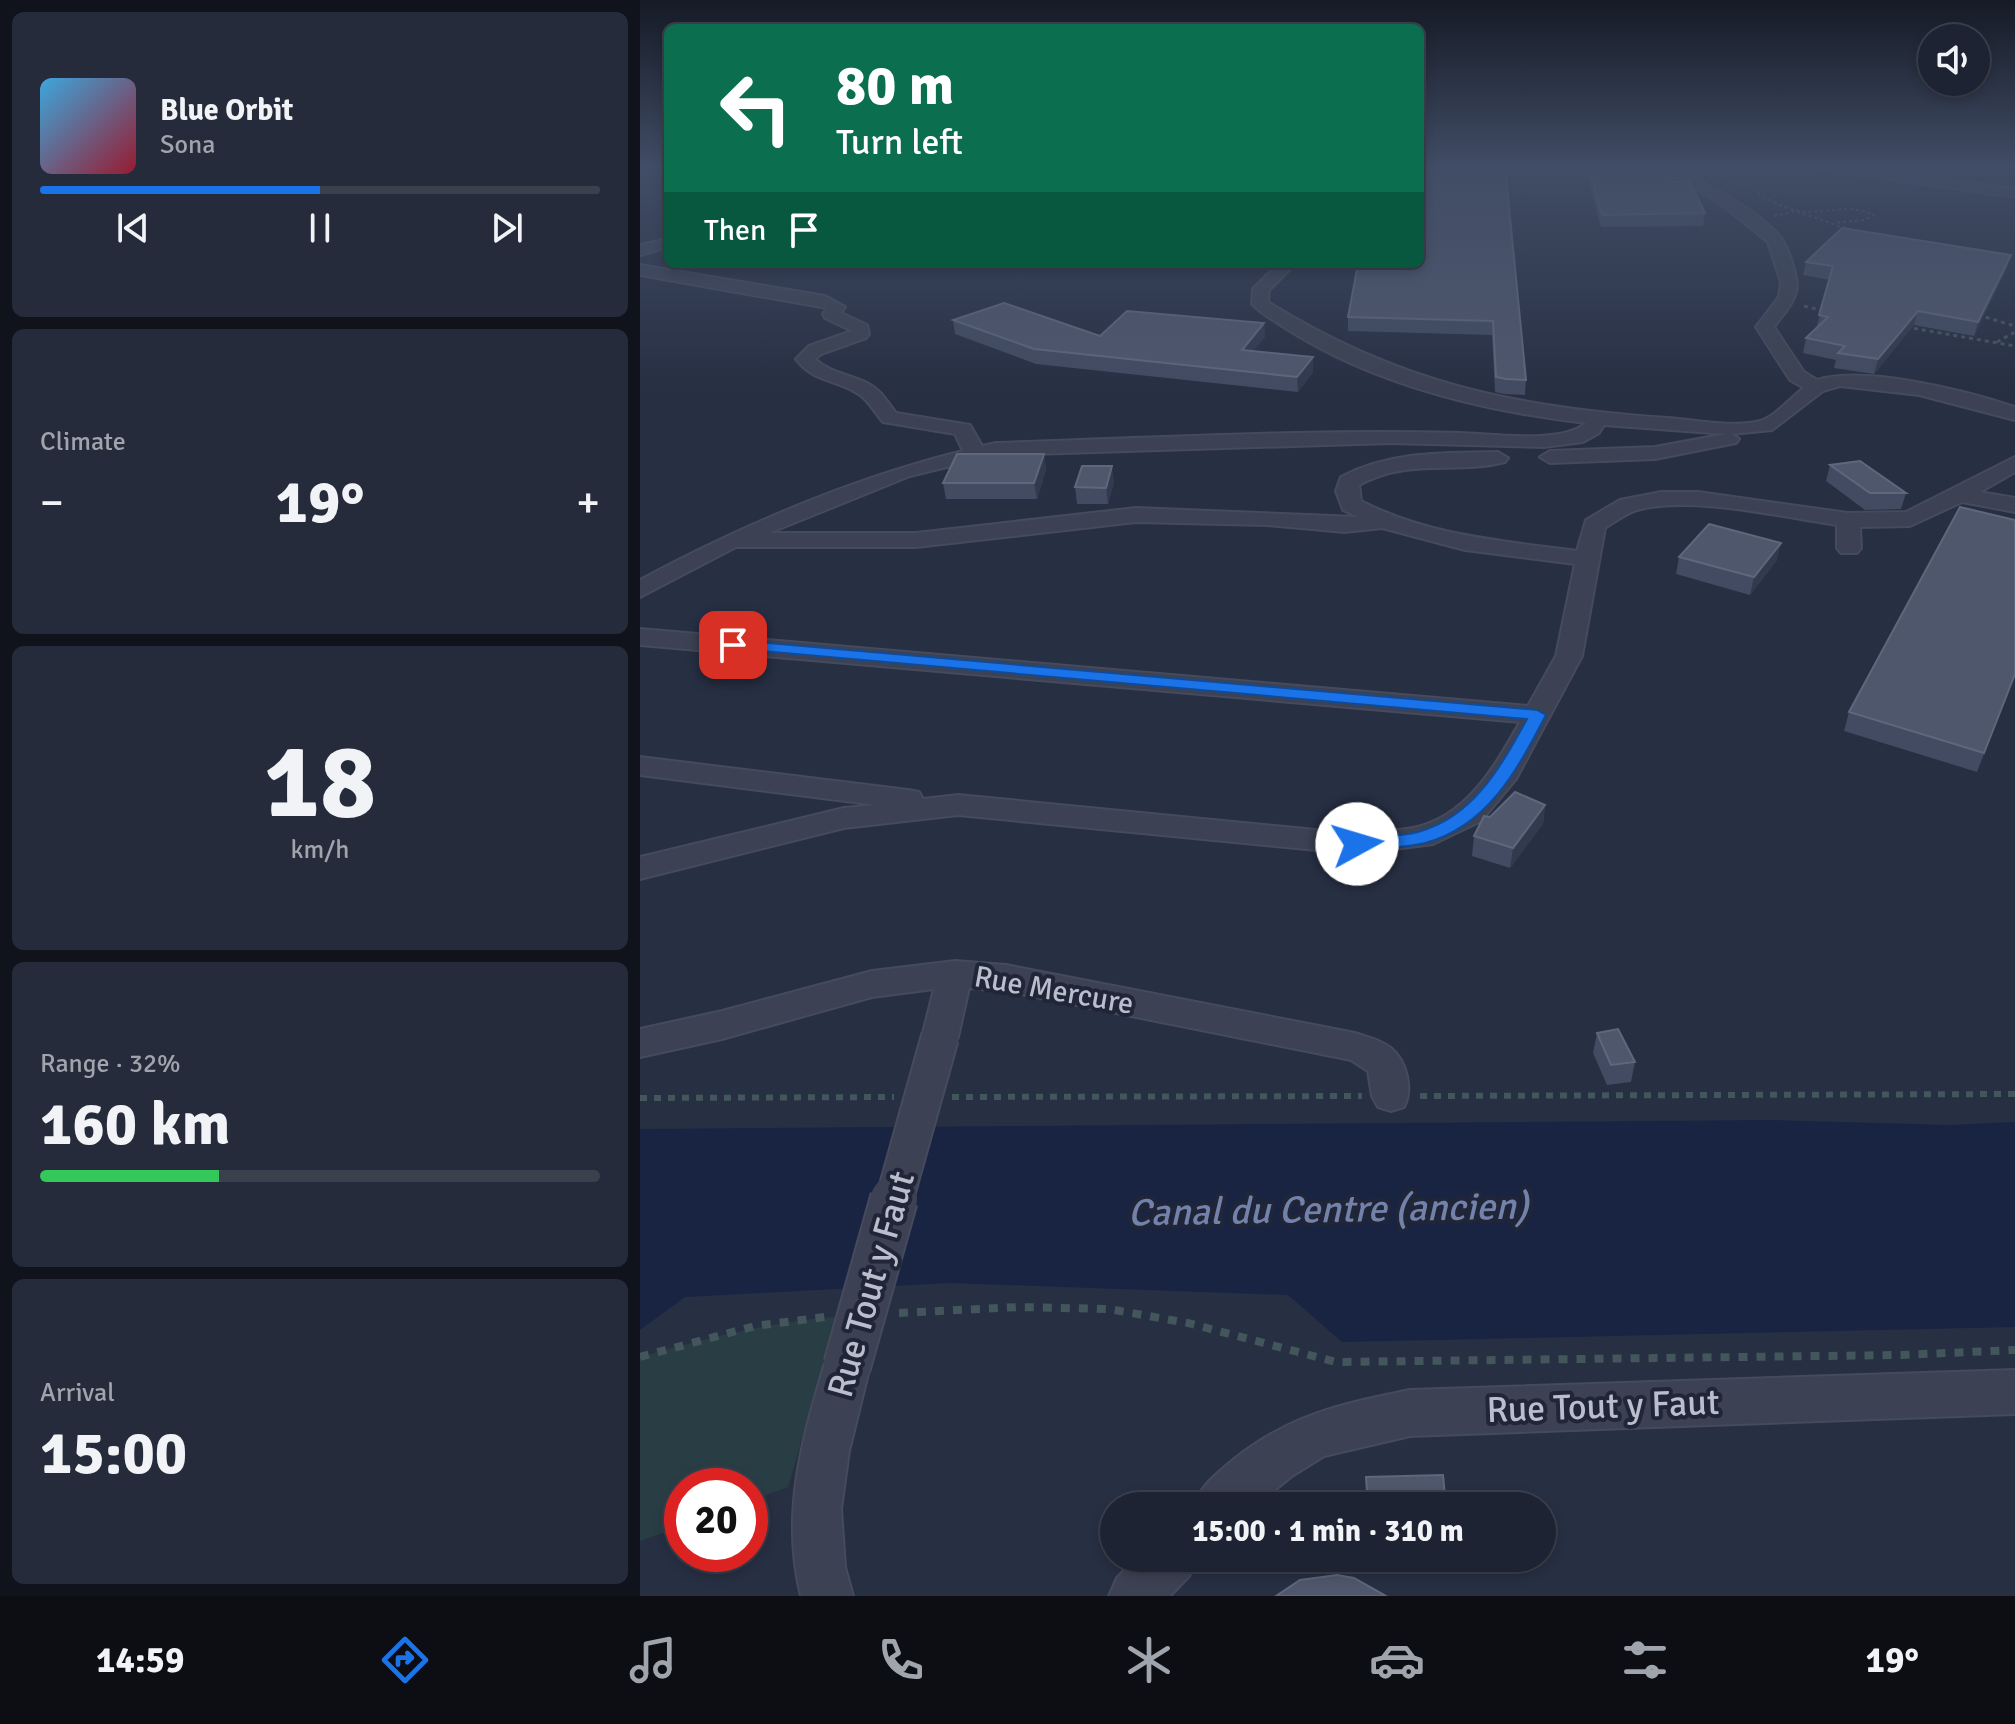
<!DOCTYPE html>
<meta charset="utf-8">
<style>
body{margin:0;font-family:Signika,sans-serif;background:#252b3a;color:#f1f3f6;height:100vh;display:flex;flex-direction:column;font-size:30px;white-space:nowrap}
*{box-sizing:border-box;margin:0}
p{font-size:26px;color:#a0a4ac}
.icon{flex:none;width:44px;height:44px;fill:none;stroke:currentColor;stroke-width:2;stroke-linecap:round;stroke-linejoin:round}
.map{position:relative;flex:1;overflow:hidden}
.sheet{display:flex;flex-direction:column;gap:12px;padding:12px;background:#10131c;width:640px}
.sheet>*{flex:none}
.banner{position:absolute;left:24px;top:24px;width:760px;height:244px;border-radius:12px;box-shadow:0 4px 12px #0003,0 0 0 2px #3b404d;background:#0b6e4f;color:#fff;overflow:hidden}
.tools{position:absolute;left:1278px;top:24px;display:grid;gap:16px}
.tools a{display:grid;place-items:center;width:72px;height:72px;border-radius:50%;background:#1d2332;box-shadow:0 4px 12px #0003,0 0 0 2px #3b404d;font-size:40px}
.speed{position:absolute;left:24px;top:1468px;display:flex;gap:16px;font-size:40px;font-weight:700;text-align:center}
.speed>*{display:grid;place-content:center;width:104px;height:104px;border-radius:50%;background:#1d2332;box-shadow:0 4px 12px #0003,0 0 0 2px #3b404d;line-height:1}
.speed .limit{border:12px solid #d22;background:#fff;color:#111}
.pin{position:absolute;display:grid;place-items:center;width:68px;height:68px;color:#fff;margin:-34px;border-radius:16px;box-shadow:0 4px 12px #0006}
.me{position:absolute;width:88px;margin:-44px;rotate:84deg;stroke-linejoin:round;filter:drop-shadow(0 0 6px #0008)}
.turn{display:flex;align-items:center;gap:28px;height:168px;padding:0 40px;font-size:36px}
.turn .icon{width:104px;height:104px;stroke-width:2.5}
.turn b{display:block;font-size:56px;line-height:68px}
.then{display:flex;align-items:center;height:76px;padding:0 40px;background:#0003;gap:16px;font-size:30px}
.big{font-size:60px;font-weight:700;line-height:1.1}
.sheet .card{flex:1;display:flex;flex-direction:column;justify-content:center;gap:12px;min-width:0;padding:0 28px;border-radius:12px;background:#252b3a}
.sheet .dial{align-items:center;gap:0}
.dial b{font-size:104px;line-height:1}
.song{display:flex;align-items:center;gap:24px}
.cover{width:96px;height:96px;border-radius:12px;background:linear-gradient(135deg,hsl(200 70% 55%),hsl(350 70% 35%))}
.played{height:8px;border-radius:4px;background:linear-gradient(90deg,#1a73e8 50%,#3b404d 50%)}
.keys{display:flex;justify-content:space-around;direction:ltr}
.heat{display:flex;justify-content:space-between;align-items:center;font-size:44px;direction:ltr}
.charge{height:12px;border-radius:6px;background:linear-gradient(90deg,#34c759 32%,#3b404d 0)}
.trip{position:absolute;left:460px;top:1492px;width:456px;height:80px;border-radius:40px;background:#1d2332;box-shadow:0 4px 12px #0003,0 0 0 2px #3b404d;font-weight:700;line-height:80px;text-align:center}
.dock{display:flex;height:128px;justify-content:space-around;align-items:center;background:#0c0e14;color:#a0a4ac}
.dock .icon{width:56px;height:56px}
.dock .selected{color:#1a73e8}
.dock b{font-size:36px;color:#f1f3f6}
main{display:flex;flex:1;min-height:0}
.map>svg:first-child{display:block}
</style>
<main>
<section class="sheet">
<div class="card">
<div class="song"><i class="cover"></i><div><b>Blue Orbit</b><p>Sona</p></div></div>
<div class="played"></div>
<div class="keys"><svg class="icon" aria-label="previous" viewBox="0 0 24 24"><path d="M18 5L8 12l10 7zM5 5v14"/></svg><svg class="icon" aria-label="pause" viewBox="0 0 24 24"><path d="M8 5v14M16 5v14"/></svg><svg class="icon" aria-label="next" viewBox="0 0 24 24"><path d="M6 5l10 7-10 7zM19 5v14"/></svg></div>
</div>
<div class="card"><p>Climate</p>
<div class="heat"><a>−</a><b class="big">19°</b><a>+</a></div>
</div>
<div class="card dial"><b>18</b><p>km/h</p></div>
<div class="card"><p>Range · 32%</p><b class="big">160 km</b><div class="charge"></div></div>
<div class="card"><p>Arrival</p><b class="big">15:00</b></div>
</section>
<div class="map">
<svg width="1375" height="1596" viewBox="0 0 1375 1596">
<rect width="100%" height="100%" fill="#272f43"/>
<path fill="#293d44" d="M222,1315L191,1422L168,1418L148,1487L110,1501V1486H42V1526L0,1541V1357C78,1335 140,1319 222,1315Z"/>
<path fill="#192442" d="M1132,1120L1310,1125L1375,1122V1327L702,1342L648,1295L309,1283L45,1297L0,1330V1129Z"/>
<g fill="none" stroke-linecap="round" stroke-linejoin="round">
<g stroke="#454a5c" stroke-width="4">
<path id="minor" d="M1014,166C1044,166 1122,213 1141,238C1148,247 1156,273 1157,284C1157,301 1143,314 1134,327L1164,372L1177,380C1225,365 1327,391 1375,407V420L1279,395L1200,386L1183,391L1132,430L1092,434L1099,439L1096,443L1015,459L910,463L900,457L910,451L1015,447L1086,434L964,425L959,433L943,442L904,447L751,443L356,455L270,476L129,533H276L496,508L718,517L703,510L696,491L701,477C750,451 805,453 858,452L868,458L865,462C815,475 770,457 719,485L721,501C789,536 863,541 937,551L946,520L980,500L1021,492H1058L1208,513L1266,512L1375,457V472L1340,492L1375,498V512L1322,502L1270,526L1220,527L1221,548L1217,553H1201L1197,548V525C1141,517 1051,495 997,510C986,513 975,522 965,528L942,656L876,779L841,821L793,844L717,854L318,815L204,828L0,879V857L204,808L237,805L0,775V757L268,790L279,792L283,799L318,795L717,834C735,832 755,831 773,828C827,817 855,766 880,722L0,645V629L888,706L916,656L935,564L825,550L742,528L705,532L627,525L496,522L276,547H96L0,597V580C103,525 210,479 323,451L315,434L243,422C235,413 228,399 217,393C195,379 173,382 156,359L169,346L212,331L185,318L183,314L187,308L0,275V265L185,296L205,307L201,313L227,325L229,334L226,338L181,354L175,359C191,374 211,374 229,384C241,390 248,403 256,413L330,425L342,446L356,443C511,438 666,429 821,433C853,434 922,444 946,423C843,411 735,385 647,329C635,321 621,314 612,304L613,289L638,264H655L629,290L628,302C758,383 877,408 1028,418C1056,420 1092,428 1120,421C1136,416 1150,398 1164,388L1150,380L1116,327L1139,297L1141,282L1128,242L1077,201Z
M1178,166H1211L1375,189V197L1184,170Z
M28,239V247L0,255V245Z
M315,961L366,965L715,1033C727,1037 741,1040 751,1048C767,1061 773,1090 764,1107L751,1111L738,1107L732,1096L728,1071L711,1060L366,991L329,988L318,1037L313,1047L300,1051L287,1047L282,1037L294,989L232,997L82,1039L0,1057V1029L82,1011L232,971Z
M207,1344L223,1351L230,1366L209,1451L201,1509L205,1567L213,1596H161C141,1516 161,1443 184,1366L191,1351Z
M1375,1370V1414L770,1436L684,1456L652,1476L615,1506H553C562,1485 576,1474 593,1460C649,1415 701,1404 770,1390Z
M496,1558H556L549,1576L530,1596H469L477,1578Z"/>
</g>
<path stroke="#43565c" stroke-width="2" stroke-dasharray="3 3" stroke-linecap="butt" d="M1080,176C1108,182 1127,203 1154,210C1183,217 1203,201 1234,215L1224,220L1195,223
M1134,216L1156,211L1216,232"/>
<path stroke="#43565c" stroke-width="3" stroke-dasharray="4 4" stroke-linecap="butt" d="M1164,306L1185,311
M1338,315L1375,326
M1266,327L1375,346
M1357,342L1375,332"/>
<path stroke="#43565c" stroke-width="6" stroke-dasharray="7 7" stroke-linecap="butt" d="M780,1096L1375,1094
M312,1097L722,1096
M0,1098L254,1097"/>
<path stroke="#43565c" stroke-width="8" stroke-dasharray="9 9" stroke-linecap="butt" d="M259,1313L379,1307L469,1309L548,1323L696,1362L1261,1355L1375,1350
M0,1357L115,1326L185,1317"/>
<use href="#minor" fill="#3c4253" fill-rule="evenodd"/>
<g stroke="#454a5c" stroke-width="40" stroke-linecap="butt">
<path id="minor-bridge-far1" d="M254,1201L300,1037"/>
</g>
<g stroke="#454a5c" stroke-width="50" stroke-linecap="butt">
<path id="minor-bridge" d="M207,1366L254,1199"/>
</g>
<use href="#minor-bridge-far1" stroke="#3c4253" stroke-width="36"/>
<use href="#minor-bridge" stroke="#3c4253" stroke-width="46"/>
</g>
<path fill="#424b61" d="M780,166H1024L1031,182L1065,213L1063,226L961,227L947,176L866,174L886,380L885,395L864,394L855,392L852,335L708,331V317Z
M1166,262L1367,268L1334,336L1274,325L1234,374L1194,368L1196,360L1163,353L1166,338L1176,329L1190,280L1163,275Z
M313,320L460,336L624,323L625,337L613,351L673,357V372L658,392L396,364L315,334Z
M404,454L406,470L397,499H306L303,483Z
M1190,465L1266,493L1261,509L1225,510L1186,481Z
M474,482L468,504H437L435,487Z
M1039,557L1137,560L1110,595L1036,574Z
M1375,674L1337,772L1204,731L1209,712Z
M905,805L903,824L870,868L832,856L834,836L850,817Z
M957,1033L995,1062L991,1082L967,1085L953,1053Z"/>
<path fill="#323a50" d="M1371,255L1367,268L1334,336L1338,322Z
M1278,311L1274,325L1234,374L1238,359Z
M624,323L625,337L602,365V350Z
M673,357V372L658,392L657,377Z
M404,454L406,470L397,499L394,483Z
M472,466L474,482L468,504L466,488Z
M1141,543L1137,560L1110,595L1114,577Z
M905,805L903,824L870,868L873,848Z"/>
<path fill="#4f576d" stroke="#5f677c" stroke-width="2" d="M780,166H865L886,380L866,379L856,377L853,321L708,317L718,264H780Z
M948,166H1024L1031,182H1050L1065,213L962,215Z
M1202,228L1371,255L1338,322L1278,311L1238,359L1198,353L1205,346L1166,338L1188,317L1179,315L1193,266L1166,262Z
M364,303L460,336L487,311L624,323L602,350L673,357L657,377L394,349L313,320Z
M317,454H404L394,483H303Z
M1220,461L1266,493H1230L1190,465Z
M442,466H472L466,488L435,487Z
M1320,507L1375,520V674L1344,753L1209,712Z
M1069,524L1141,543L1114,577L1039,557Z
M875,792L905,805L873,848L834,836L844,816L850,817Z
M978,1029L995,1062L971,1065L957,1033Z
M803,1475L806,1506H728L726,1477Z
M697,1575L714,1578L746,1596H636L660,1580Z"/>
<linearGradient id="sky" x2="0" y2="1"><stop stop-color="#151a25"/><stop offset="0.43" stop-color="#414d66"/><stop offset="1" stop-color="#414d66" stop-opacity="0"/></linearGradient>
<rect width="1375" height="389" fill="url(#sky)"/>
<path fill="#1a73e8" stroke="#114b97" stroke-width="2" d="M93,640L897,710L906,715C878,768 849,826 785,843C764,848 739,848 717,851L710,849L707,844L710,840C732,834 756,838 778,832C834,817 861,766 887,719L87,648V641Z"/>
<g text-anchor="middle" stroke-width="8" stroke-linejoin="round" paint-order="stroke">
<g font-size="30" fill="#b9bdcc" stroke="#202638">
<text transform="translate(414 990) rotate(10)" y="10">Rue Mercure</text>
</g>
<g font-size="36" fill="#b9bdcc" stroke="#202638">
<text transform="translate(230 1284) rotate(-74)" y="13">Rue Tout y Faut</text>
<text transform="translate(963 1405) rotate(-2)" y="13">Rue Tout y Faut</text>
</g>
<g font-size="38" font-style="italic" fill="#7282ab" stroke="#202638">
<text transform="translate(688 1209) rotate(-1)" y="13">Canal du Centre (ancien)</text>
</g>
</g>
</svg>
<div class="tools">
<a><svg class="icon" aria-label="sound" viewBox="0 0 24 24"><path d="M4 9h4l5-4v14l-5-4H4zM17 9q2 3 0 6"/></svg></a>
</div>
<div class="speed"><div class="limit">20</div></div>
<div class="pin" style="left:93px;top:645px;background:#d93025"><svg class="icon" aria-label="arrive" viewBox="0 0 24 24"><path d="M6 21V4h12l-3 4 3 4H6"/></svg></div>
<svg class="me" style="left:717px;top:844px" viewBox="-20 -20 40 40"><circle r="19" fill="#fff"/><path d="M0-13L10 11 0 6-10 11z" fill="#1a73e8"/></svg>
<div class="trip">15:00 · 1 min · 310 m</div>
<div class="banner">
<div class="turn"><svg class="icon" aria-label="left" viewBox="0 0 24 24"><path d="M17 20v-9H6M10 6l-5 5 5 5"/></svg><div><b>80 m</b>Turn left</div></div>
<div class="then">Then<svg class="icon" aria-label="arrive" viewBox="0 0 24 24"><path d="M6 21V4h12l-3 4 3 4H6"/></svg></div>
</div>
</div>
</main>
<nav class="dock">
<b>14:59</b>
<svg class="icon selected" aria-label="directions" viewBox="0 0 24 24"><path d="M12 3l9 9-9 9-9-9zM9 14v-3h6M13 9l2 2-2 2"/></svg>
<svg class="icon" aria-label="music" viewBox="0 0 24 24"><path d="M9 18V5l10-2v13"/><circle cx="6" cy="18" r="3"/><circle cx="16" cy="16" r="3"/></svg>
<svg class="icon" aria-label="phone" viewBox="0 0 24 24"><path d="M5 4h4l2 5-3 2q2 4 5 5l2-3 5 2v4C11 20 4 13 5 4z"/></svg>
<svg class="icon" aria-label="climate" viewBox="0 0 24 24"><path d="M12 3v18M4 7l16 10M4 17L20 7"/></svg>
<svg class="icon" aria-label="car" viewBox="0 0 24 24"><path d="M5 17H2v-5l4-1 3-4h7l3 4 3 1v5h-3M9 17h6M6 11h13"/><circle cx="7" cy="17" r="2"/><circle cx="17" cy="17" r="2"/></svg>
<svg class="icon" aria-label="filters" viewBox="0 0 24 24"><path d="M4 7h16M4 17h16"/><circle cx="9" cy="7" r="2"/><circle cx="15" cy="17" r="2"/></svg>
<b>19°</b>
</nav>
